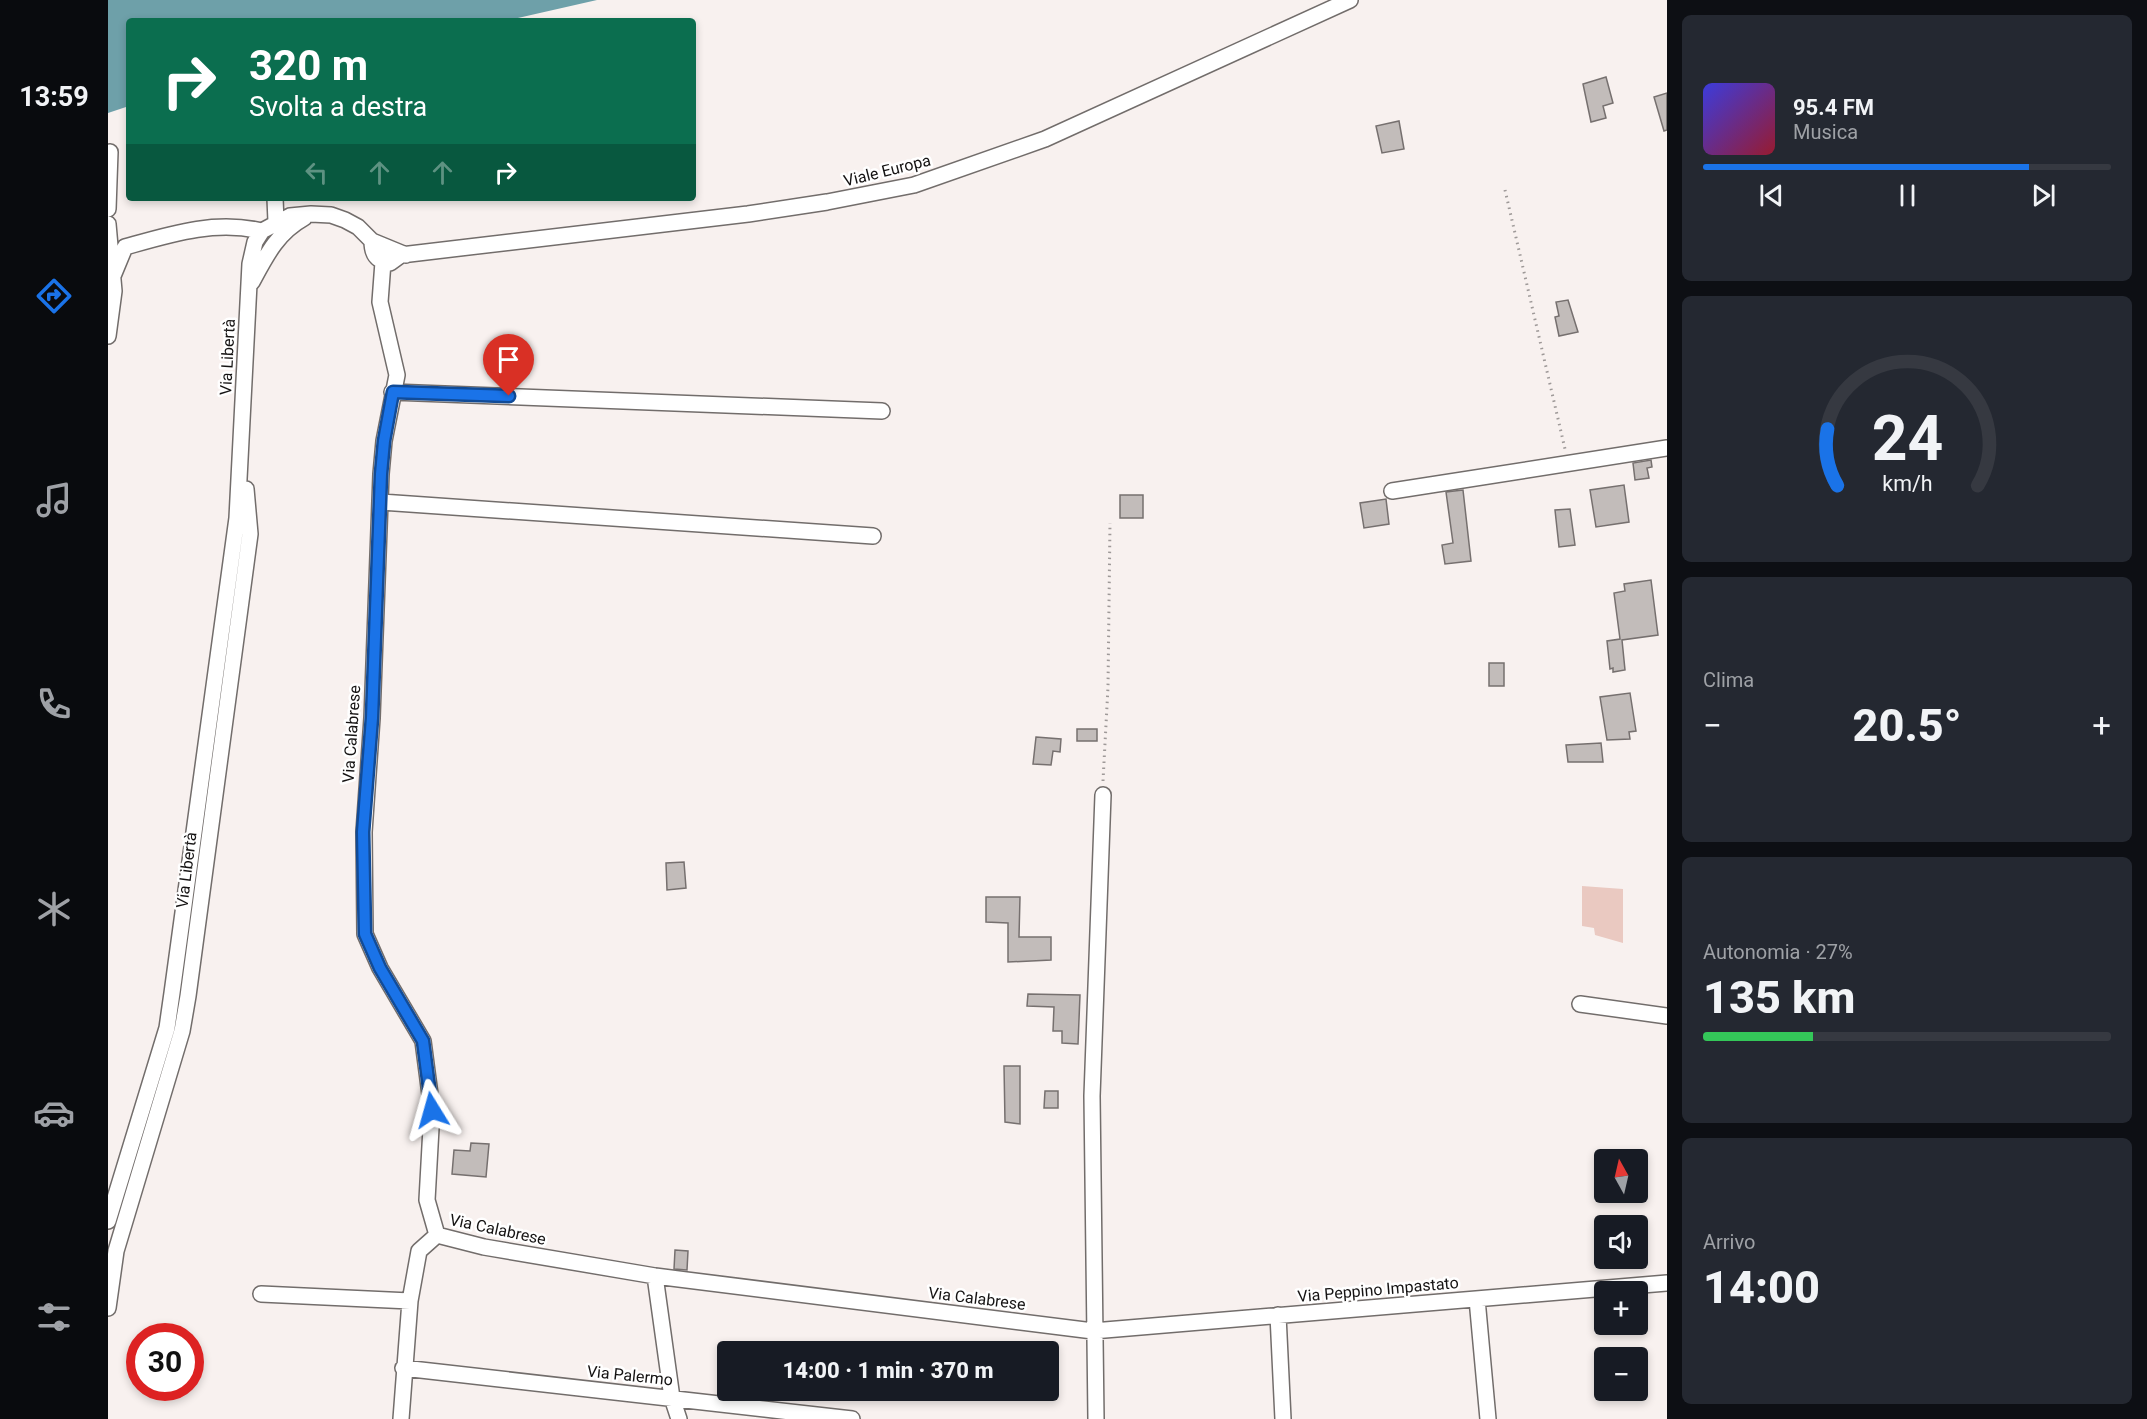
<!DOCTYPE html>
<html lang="it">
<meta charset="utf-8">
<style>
body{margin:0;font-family:Roboto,sans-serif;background:#242831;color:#f1f3f6;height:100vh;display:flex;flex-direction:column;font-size:22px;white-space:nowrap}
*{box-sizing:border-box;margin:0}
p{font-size:20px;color:#9ea1a6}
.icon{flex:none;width:33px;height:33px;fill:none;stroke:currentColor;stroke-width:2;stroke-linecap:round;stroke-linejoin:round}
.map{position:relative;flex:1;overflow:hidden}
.sheet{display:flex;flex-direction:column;gap:15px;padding:15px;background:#0d0f14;width:480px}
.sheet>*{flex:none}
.banner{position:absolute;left:18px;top:18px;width:570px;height:183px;border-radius:6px;box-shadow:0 3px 9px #0003;background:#0b6e4f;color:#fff;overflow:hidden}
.needle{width:39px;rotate:352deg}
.tools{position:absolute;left:1486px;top:1149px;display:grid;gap:12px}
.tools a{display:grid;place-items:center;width:54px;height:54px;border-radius:6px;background:#171b24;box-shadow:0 3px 9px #0003;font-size:30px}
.speed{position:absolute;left:18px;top:1323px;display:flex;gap:12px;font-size:30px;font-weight:700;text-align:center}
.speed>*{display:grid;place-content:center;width:78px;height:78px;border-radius:50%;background:#171b24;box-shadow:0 3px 9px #0003;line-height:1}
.speed .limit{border:9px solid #d22;background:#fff;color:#111}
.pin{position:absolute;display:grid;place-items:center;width:51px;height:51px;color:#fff;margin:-62px -26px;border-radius:50% 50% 50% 0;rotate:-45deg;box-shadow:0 0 6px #0007}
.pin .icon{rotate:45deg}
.me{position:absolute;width:66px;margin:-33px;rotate:352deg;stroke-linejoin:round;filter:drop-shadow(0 0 4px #0008)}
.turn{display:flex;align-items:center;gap:21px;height:126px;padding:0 24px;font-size:27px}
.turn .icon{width:78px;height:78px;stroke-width:2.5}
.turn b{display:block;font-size:42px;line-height:51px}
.lanes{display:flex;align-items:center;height:57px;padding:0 24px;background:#0003;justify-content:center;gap:30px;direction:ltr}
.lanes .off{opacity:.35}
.big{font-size:45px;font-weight:800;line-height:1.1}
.sheet .widget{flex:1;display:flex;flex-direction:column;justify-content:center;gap:9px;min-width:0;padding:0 21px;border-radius:9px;background:#242831}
.sheet .dial{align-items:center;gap:0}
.dial svg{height:156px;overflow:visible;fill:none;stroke:#363941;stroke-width:7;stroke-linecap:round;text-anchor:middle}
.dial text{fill:#f1f3f6;stroke:none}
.song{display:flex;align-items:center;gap:18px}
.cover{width:72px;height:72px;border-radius:9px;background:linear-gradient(135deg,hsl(240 70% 55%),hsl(350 70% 35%))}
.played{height:6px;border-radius:3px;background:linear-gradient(90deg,#1a73e8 80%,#363941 80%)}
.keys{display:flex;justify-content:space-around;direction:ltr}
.heat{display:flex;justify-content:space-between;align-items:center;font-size:33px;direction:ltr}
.charge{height:9px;border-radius:4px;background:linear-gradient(90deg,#34c759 27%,#363941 0)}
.trip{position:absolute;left:609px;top:1341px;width:342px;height:60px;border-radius:6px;background:#171b24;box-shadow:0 3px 9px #0003;font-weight:800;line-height:60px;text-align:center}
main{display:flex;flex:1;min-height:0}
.dock{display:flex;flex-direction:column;width:108px;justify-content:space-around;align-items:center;background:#090b0e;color:#9ea1a6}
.dock .icon{width:42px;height:42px}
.dock .active{color:#1a73e8}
.dock b{font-size:27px;color:#f1f3f6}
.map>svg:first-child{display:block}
</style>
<main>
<nav class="dock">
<b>13:59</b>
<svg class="icon active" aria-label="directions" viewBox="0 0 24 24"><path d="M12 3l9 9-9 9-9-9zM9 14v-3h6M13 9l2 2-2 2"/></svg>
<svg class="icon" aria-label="music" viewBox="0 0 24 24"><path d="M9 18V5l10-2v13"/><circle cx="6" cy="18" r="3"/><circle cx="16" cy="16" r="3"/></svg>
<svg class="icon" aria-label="phone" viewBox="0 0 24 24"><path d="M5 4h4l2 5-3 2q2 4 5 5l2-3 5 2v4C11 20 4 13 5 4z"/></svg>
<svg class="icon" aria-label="climate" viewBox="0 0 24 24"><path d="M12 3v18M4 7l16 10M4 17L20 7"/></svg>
<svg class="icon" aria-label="car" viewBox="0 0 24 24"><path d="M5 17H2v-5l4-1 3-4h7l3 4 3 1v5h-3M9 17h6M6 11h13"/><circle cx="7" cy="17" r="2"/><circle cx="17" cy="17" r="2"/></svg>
<svg class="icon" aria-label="filters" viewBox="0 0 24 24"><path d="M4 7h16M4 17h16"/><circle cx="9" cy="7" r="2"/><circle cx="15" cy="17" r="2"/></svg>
</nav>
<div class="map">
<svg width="1559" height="1419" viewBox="0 0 1559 1419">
<rect width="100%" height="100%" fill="#f8f1ef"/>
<path fill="#eac9c1" d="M1474,886L1515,889V943L1487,935L1486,928L1474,926Z"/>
<path fill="#6ea0a9" d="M0,0H489L397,21H21V106L0,113Z"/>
<path fill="#c2bcba" stroke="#76706f" stroke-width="1.5" d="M1498,77L1505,103L1495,106L1498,118L1483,122L1475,84Z
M1559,93V130L1556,131L1546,97Z
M1291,121L1296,149L1274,153L1268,126Z
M1460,300L1470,332L1451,336L1447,317L1451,316L1448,302Z
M1543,460L1544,467L1539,468L1541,478L1527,480L1525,463Z
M1516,485L1521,522L1488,527L1482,490Z
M1355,490L1363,561L1337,564L1334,545L1345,543L1338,492Z
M1012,495H1035V518H1012Z
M1278,499L1281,524L1256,528L1252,503Z
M1462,509L1467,545L1451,547L1447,510Z
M1543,580L1550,635L1514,640L1517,670L1505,672V668L1502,669L1499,641L1512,639L1506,593L1517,591L1516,584Z
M1381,663H1396V686H1381Z
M1522,693L1528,731L1521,732L1522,739L1499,740L1492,697Z
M969,729H989V741H969Z
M928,737L953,739L952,752L945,751L943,765L925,764Z
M1493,743L1495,762H1460L1458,745Z
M576,862L578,888L559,890L558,863Z
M878,897H912L911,937H943V960L900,962V923L878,922Z
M920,994L972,995L970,1044L954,1043V1031H945L946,1007L919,1006Z
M896,1066H912V1124L897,1122Z
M937,1091H950V1108H936Z
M363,1143L381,1144L378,1177L344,1174L346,1150L362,1151Z
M567,1250L580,1251L579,1270L566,1269Z"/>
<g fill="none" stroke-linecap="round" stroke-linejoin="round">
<g stroke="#726d6b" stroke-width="18">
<path id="minor" d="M167,198L168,222
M0,209L2,152
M0,224L6,291L0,336
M264,241C264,254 268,261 282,263L293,255L640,214L719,202L806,185L937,139L1242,0
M275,262L272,302L289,375L276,441L273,474L264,718L256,832L257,934L272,968L315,1041L324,1110L319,1200L329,1235
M5,276L17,247C63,234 106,220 154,231
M144,282C158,256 169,233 196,218
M284,392L774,411
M1284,491L1559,448
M273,502L765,536
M1472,1004L1559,1016
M0,1221L59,1028L64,993L129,518L142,264L147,242L154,231L182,216L203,214L223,215L237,220L250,227L264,241L298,255
M329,1235L376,1247L547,1276L985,1331L1559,1283
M547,1276L564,1398L571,1419
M153,1294L302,1301
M1369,1299L1380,1419
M0,1308L8,1251L74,1031L80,996L142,534L138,489
M1170,1315L1175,1419
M295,1368L744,1419
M293,1419L302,1301L311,1251L329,1235
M988,1419L984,1096L995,795"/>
</g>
<path stroke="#9e9998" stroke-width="3" stroke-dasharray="1.5 4.5" stroke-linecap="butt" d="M1397,190L1457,449
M995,781L1000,687L1002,523"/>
<use href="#minor" stroke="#fff" stroke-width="15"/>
</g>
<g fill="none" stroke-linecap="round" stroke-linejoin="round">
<g stroke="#114b97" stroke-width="15">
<path id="route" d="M324,1110L315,1041L272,968L257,934L255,832L264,718L273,474L276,441L285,392L401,396"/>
</g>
<use href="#route" stroke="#1a73e8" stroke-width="10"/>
</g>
<g text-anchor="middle" stroke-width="5" stroke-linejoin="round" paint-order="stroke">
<g font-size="16" fill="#151313" stroke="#fff">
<text transform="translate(779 170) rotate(-14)" y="6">Viale Europa</text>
<text transform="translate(119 357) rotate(-87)" y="6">Via Libertà</text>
<text transform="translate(243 734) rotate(-86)" y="6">Via Calabrese</text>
<text transform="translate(78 870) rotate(-83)" y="6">Via Libertà</text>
<text transform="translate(390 1229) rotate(12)" y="6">Via Calabrese</text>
<text transform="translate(1270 1289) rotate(-5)" y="6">Via Peppino Impastato</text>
<text transform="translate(869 1298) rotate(7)" y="6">Via Calabrese</text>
<text transform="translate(522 1375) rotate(6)" y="6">Via Palermo</text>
</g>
</g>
</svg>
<div class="tools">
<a><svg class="needle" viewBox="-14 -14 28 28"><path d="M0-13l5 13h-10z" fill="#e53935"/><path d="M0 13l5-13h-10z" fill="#9ea1a6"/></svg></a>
<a><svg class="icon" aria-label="sound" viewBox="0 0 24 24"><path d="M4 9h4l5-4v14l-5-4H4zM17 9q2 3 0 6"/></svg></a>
<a>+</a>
<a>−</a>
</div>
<div class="speed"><div class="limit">30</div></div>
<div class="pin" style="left:401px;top:396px;background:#d93025"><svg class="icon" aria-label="arrive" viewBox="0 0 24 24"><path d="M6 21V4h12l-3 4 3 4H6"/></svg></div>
<svg class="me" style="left:324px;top:1110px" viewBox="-20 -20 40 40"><path d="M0-17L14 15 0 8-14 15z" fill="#1a73e8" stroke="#fff" stroke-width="4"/></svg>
<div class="trip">14:00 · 1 min · 370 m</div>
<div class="banner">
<div class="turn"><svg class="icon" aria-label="right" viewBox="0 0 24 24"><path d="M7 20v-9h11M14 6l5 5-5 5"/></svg><div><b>320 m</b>Svolta a destra</div></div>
<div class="lanes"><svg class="icon off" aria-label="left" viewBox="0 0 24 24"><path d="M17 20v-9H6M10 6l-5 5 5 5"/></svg><svg class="icon off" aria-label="ahead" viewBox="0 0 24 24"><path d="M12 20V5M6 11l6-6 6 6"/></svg><svg class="icon off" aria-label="ahead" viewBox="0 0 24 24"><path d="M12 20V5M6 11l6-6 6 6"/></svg><svg class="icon" aria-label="right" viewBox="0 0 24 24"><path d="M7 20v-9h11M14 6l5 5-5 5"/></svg></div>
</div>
</div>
<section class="sheet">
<div class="widget">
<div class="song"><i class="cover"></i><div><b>95.4 FM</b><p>Musica</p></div></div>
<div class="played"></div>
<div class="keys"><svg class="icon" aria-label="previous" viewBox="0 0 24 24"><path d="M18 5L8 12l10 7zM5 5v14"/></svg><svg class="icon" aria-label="pause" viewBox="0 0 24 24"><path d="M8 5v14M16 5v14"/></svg><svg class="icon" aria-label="next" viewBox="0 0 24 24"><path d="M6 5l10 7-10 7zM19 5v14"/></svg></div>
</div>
<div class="widget dial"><svg viewBox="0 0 100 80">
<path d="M14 69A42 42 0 1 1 86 69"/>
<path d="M14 69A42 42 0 0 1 9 40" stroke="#1a73e8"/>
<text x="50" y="56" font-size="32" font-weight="700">24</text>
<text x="50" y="72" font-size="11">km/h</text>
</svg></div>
<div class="widget"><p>Clima</p>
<div class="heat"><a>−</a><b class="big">20.5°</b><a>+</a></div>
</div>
<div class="widget"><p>Autonomia · 27%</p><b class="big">135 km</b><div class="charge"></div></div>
<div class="widget"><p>Arrivo</p><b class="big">14:00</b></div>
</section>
</main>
